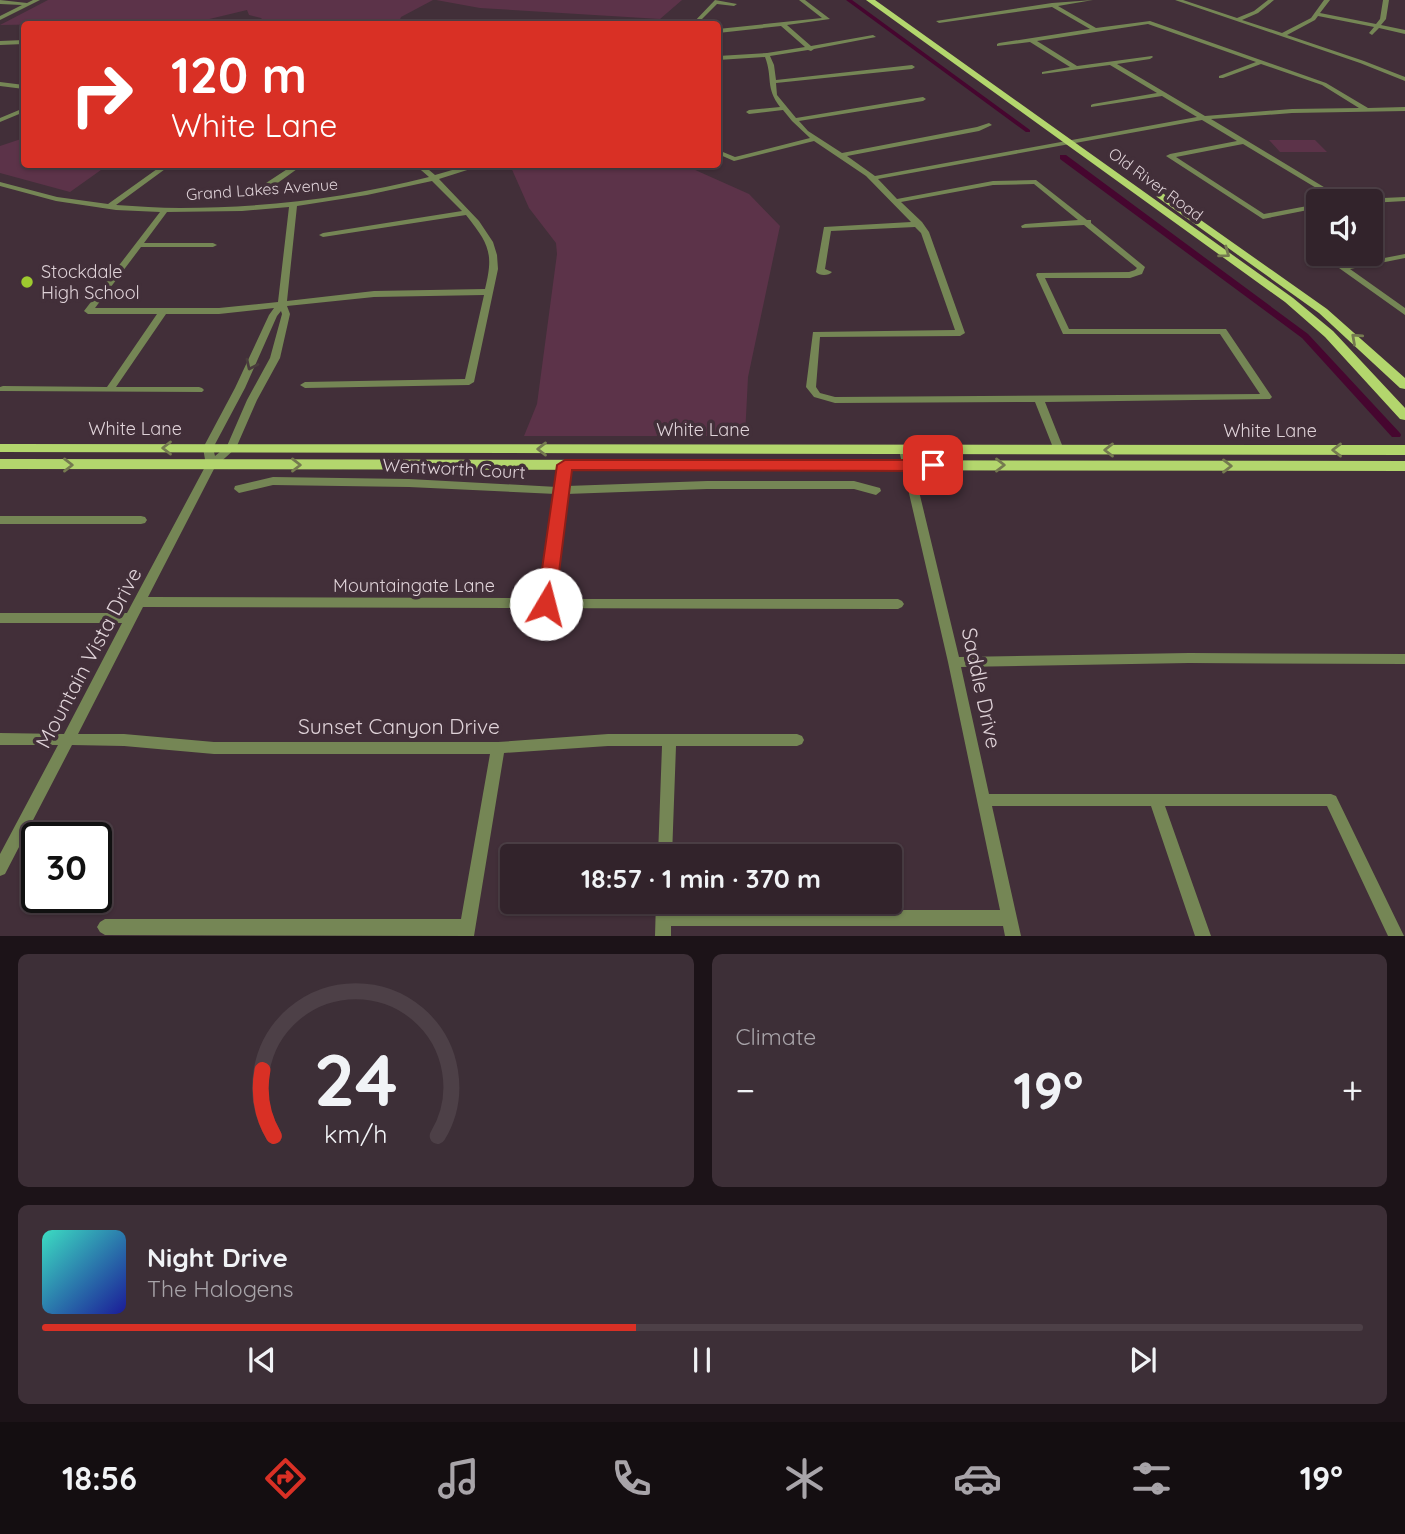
<!DOCTYPE html>
<meta charset="utf-8">
<style>
body{margin:0;font-family:Quicksand,sans-serif;background:#3d2f37;color:#f1f3f6;height:100vh;display:flex;flex-direction:column;font-size:26px;white-space:nowrap}
*{box-sizing:border-box;margin:0}
p{font-size:23px;color:#a8a4a9}
.icon{flex:none;width:38px;height:38px;fill:none;stroke:currentColor;stroke-width:2;stroke-linecap:round;stroke-linejoin:round}
.map{position:relative;height:936px;overflow:hidden}
.sheet{display:flex;flex-direction:column;gap:18px;padding:18px;background:#1c1318;flex:1}
.sheet>*{flex:none}
.banner{position:absolute;left:21px;top:21px;width:700px;height:147px;border-radius:7px;box-shadow:0 2px 5px #0004,0 0 0 2px #4d4047;background:#d93025;color:#fff;overflow:hidden}
.buttons{position:absolute;left:1306px;top:189px;display:grid;gap:14px}
.buttons a{display:grid;place-items:center;width:77px;height:77px;border-radius:7px;background:#32232b;box-shadow:0 2px 5px #0004,0 0 0 2px #4d4047;font-size:35px}
.speed{position:absolute;left:21px;top:822px;display:flex;gap:14px;font-size:35px;font-weight:700;text-align:center}
.speed>*{display:grid;place-content:center;width:91px;height:91px;border-radius:50%;background:#32232b;box-shadow:0 2px 5px #0004,0 0 0 2px #4d4047;line-height:1}
.speed .limit{border:4px solid #111;border-radius:10px;background:#fff;color:#111}
.pin{position:absolute;display:grid;place-items:center;width:60px;height:60px;color:#fff;margin:-30px;border-radius:14px;box-shadow:0 4px 10px #0006}
.me{position:absolute;width:77px;margin:-38px;rotate:8deg;stroke-linejoin:round;filter:drop-shadow(0 0 5px #0008)}
.turn{display:flex;align-items:center;gap:24px;height:147px;padding:0 35px;font-size:32px}
.turn .icon{width:91px;height:91px;stroke-width:2.5}
.turn b{display:block;font-size:49px;line-height:60px}
.big{font-size:52px;font-weight:700;line-height:1.1}
.sheet .widget{flex:1;display:flex;flex-direction:column;justify-content:center;gap:10px;min-width:0;padding:0 24px;border-radius:10px;background:#3d2f37}
.sheet .dial{align-items:center;gap:0}
.dial svg{height:182px;overflow:visible;fill:none;stroke:#4d4047;stroke-width:7;stroke-linecap:round;text-anchor:middle}
.dial text{fill:#f1f3f6;stroke:none}
.song{display:flex;align-items:center;gap:21px}
.cover{width:84px;height:84px;border-radius:10px;background:linear-gradient(135deg,hsl(170 70% 55%),hsl(240 70% 35%))}
.played{height:7px;border-radius:4px;background:linear-gradient(90deg,#d93025 45%,#4d4047 45%)}
.keys{display:flex;justify-content:space-around;direction:ltr}
.heat{display:flex;justify-content:space-between;align-items:center;font-size:38px;direction:ltr}
.sheet .tiles{flex:1;display:grid;gap:18px;grid-template-columns:1fr 1fr}
.widget:last-child{grid-column:span 2}
.trip{position:absolute;left:500px;top:844px;width:402px;height:70px;border-radius:7px;background:#32232b;box-shadow:0 2px 5px #0004,0 0 0 2px #4d4047;font-weight:700;line-height:70px;text-align:center}
.dock{display:flex;height:112px;justify-content:space-around;align-items:center;background:#140e11;color:#a8a4a9}
.dock .icon{width:49px;height:49px}
.dock .selected{color:#d93025}
.dock b{font-size:32px;color:#f1f3f6}
.map>svg:first-child{display:block}
</style>
<div class="map">
<svg width="1405" height="936" viewBox="0 0 1405 936">
<rect width="100%" height="100%" fill="#422f39"/>
<path fill="#5c3349" d="M48,0H433L401,17L398,24H266L261,18L249,15L247,10L197,22L0,25Z
M436,0H682L660,19L480,8Z
M24,138V164L108,165L70,192L0,173V146Z
M1269,140H1315L1327,152H1280Z
M510,165H684L749,194L780,226L748,377L745,436H524L537,404L557,254L556,243L529,208Z"/>
<g fill="none" stroke-linecap="round" stroke-linejoin="round">
<path fill="#46062f" fill-rule="evenodd" d="M846,0H852L1030,130V132H1026Z
M1060,155H1066L1308,334L1400,433L1401,435L1400,437H1392L1302,338L1060,159Z"/>
<path fill="#758655" fill-rule="evenodd" d="M0,0L27,3L33,0H40L0,20V16L22,5L0,4Z
M715,0L737,4L734,6L717,4L697,24H692Z
M799,0H805L830,19L787,25L811,46L873,35L876,37L814,49L811,51L808,50L770,56L774,65L776,80L912,65L915,67L912,69L776,83L777,95L796,118L923,97L926,99L923,101L799,121L808,131L842,153L977,127L989,123L992,125L979,131L847,156L875,176L1197,117L1162,96L1091,107V105L1093,104L1157,93L1110,65L1042,74V72L1070,67L1030,42L997,46V44L999,43L1090,29L1052,7L939,23L936,21L1052,3L1093,0L1058,6L1096,28L1150,21L1326,83L1368,108L1405,107V111L1292,113L1211,119L1347,201H1338L1243,144L1176,157L1264,214L1318,204V208L1263,219L1166,156L1170,154L1237,141L1202,120L878,179L897,199L993,181L1036,180L1087,220H1091V223L1145,267L1142,274L1130,278H1045L1069,329H1226L1272,397L1270,399L1045,402L1064,450L1059,453L1054,450L1035,402L835,403L814,397L806,387L813,332L955,330L921,233L915,227L831,231L825,269L832,272C829,276 819,276 816,272L824,227L911,222L866,176L814,141L734,161L718,154V150L735,157L810,138L792,121L783,110L749,114L746,112L749,110L780,107C765,87 773,78 765,57L718,60V56L767,53L805,47L781,26L718,33V29L822,18ZM1148,24L1256,62L1219,76V78H1223L1261,64L1322,85L1359,108L1292,109L1205,116L1117,64L1150,59L1153,57L1152,56L1077,66L1037,41ZM1034,184L1078,220L1025,224L1021,226L1022,228L1084,225L1137,268L1135,270L1129,272L1037,273L1036,275L1063,334H1220L1260,394L835,397L820,393L816,387L820,337L960,336L965,333L929,232L922,222L901,202L993,185Z
M1175,0H1183L1237,18L1254,11L1268,0H1274L1258,13L1242,20L1282,33L1311,18L1324,0H1330L1320,13L1376,24L1380,19L1383,0H1389L1386,19L1381,25L1405,30V34L1379,28L1372,35L1369,33L1374,27L1318,16L1315,20L1287,35L1364,61L1405,77V81L1360,63Z
M451,21L478,22L481,24H449L448,23Z
M24,40V44L0,45V41Z
M0,82L24,85V89L0,86Z
M24,108V112L0,122V118Z
M164,164H172L116,205C138,206 159,208 180,208C264,208 347,198 429,177L414,164H422L435,175L473,164H486L439,179L479,221L493,242L497,255L498,269L474,382L469,385L305,388L300,385L305,382L465,379L484,295L374,297L287,306L290,314L280,358L257,400L236,448L215,467L148,597L541,598L556,494L409,487L273,485L239,493L234,489L235,486L273,477L409,479L557,487L560,465L565,462L570,465L567,486L707,481H854L880,488L881,491L876,495L854,489H707L566,494L553,599H898L902,601L904,604L902,607L898,609L143,607L78,734H124L214,742H498L608,734H797L802,736L804,740L802,744L797,746H676L672,856H658L662,746H608L504,753L474,936L105,935L100,932L97,927L100,922L105,919H461L490,754H214L124,746L72,745L5,874L0,876V854L58,745H0V733L64,734L122,623H0V613H127L206,465L203,448L235,388L269,315L274,308L219,314H166L116,387H199L202,388L204,390L202,392L0,391V387L3,386L107,387L157,314H88L84,311L160,212L116,210L56,201L0,186V182L57,197L108,204ZM432,181L462,211L323,233L319,235L323,237L466,215C489,244 494,253 485,289L374,291L287,301L297,206L367,195ZM289,207L278,302L219,308H95L141,247H213L217,245L213,243H144L167,212L242,211ZM281,311L282,314L270,358L247,400L227,446L215,456L213,448L245,388L277,316Z
M295,164H304L272,187H266V183Z
M1405,197V201L1370,203V201H1357L1361,199Z
M1405,254V258L1350,269L1405,308V315L1339,268L1343,266Z
M904,447L909,450L959,657L1189,653L1405,654V664L1189,663L961,667L989,794H1331L1336,796L1404,936H1388L1327,806H1165L1211,936H1195L1151,806H992L1021,936H1005L1003,926H671V936H655L656,901H672L671,910H1000L948,662L899,450Z
M0,516H141L145,517L147,520L145,523L141,524H0Z"/>
<path fill="#b3d66d" fill-rule="evenodd" d="M866,0H875L1293,298L1333,331L1405,408V420L1400,419L1325,337L1285,302Z
M1161,192L1327,309L1405,378V389L1400,388L1319,313L1157,197L1156,195Z
M0,444L1405,445V455L0,452Z
M0,459L1405,461V471L0,469Z"/>
</g>
<defs><path id="oneway-chevron" d="M-2-3.5L2.5 0L-2 3.5" fill="none" stroke-width="1.6" stroke-linecap="round" stroke-linejoin="round" transform="scale(1.75)"/></defs>
<g stroke="#757a50">
<use href="#oneway-chevron" transform="translate(1225 253) rotate(36)"/>
<use href="#oneway-chevron" transform="translate(1356 338) rotate(-138)"/>
<use href="#oneway-chevron" transform="translate(167 448) rotate(180)"/>
<use href="#oneway-chevron" transform="translate(542 449) rotate(-180)"/>
<use href="#oneway-chevron" transform="translate(1109 450) rotate(-180)"/>
<use href="#oneway-chevron" transform="translate(1337 450) rotate(-180)"/>
<use href="#oneway-chevron" transform="translate(68 465)"/>
<use href="#oneway-chevron" transform="translate(296 465)"/>
<use href="#oneway-chevron" transform="translate(1000 465)"/>
<use href="#oneway-chevron" transform="translate(1227 466)"/>
</g>
<use stroke="#4a3c3d" href="#oneway-chevron" transform="translate(251 365) rotate(115)"/>
<path fill="#d93025" stroke="#8d1f18" stroke-width="2" d="M565,460H933L941,465L933,471L572,470L555,604L552,608H540L537,604L557,465Z"/>
<circle fill="#9eca2f" stroke="#422f39" stroke-width="2.5" cx="27" cy="282" r="7"/>
<g text-anchor="middle" stroke-width="7" stroke-linejoin="round" paint-order="stroke">
<g font-size="16" fill="#dfd2d8" stroke="#422f39">
<text transform="translate(1156 184) rotate(36)" y="6">Old River Road</text>
<text transform="translate(262 189) rotate(-4)" y="6">Grand Lakes Avenue</text>
</g>
<g font-size="18" fill="#dfd2d8" stroke="#422f39" text-anchor="start">
<text x="41" y="278">Stockdale<tspan x="41" dy="21">High School</tspan></text>
</g>
<g font-size="18" fill="#dfd2d8" stroke="#422f39">
<text x="135" y="435">White Lane</text>
<text x="703" y="436">White Lane</text>
<text x="1270" y="437">White Lane</text>
<text transform="translate(454 469) rotate(3)" y="6">Wentworth Court</text>
<text x="414" y="592">Mountaingate Lane</text>
</g>
<g font-size="21" fill="#dfd2d8" stroke="#422f39">
<text transform="translate(89 658) rotate(-62)" y="7">Mountain Vista Drive</text>
<text transform="translate(981 688) rotate(78)" y="7">Saddle Drive</text>
<text x="399" y="734">Sunset Canyon Drive</text>
</g>
</g>
</svg>
<div class="buttons">
<a><svg class="icon" aria-label="sound" viewBox="0 0 24 24"><path d="M4 9h4l5-4v14l-5-4H4zM17 9q2 3 0 6"/></svg></a>
</div>
<div class="speed"><div class="limit">30</div></div>
<div class="pin" style="left:933px;top:465px;background:#d93025"><svg class="icon" aria-label="arrive" viewBox="0 0 24 24"><path d="M6 21V4h12l-3 4 3 4H6"/></svg></div>
<svg class="me" style="left:546px;top:604px" viewBox="-20 -20 40 40"><circle r="19" fill="#fff"/><path d="M0-13L10 11 0 6-10 11z" fill="#d93025"/></svg>
<div class="trip">18:57 · 1 min · 370 m</div>
<div class="banner">
<div class="turn"><svg class="icon" aria-label="right" viewBox="0 0 24 24"><path d="M7 20v-9h11M14 6l5 5-5 5"/></svg><div><b>120 m</b>White Lane</div></div>
</div>
</div>
<section class="sheet">
<div class="tiles">
<div class="widget dial"><svg viewBox="0 0 100 80">
<path d="M14 69A42 42 0 1 1 86 69"/>
<path d="M14 69A42 42 0 0 1 9 40" stroke="#d93025"/>
<text x="50" y="56" font-size="32" font-weight="700">24</text>
<text x="50" y="72" font-size="11">km/h</text>
</svg></div>
<div class="widget"><p>Climate</p>
<div class="heat"><a>−</a><b class="big">19°</b><a>+</a></div>
</div>
<div class="widget">
<div class="song"><i class="cover"></i><div><b>Night Drive</b><p>The Halogens</p></div></div>
<div class="played"></div>
<div class="keys"><svg class="icon" aria-label="previous" viewBox="0 0 24 24"><path d="M18 5L8 12l10 7zM5 5v14"/></svg><svg class="icon" aria-label="pause" viewBox="0 0 24 24"><path d="M8 5v14M16 5v14"/></svg><svg class="icon" aria-label="next" viewBox="0 0 24 24"><path d="M6 5l10 7-10 7zM19 5v14"/></svg></div>
</div>
</div>
</section>
<nav class="dock">
<b>18:56</b>
<svg class="icon selected" aria-label="directions" viewBox="0 0 24 24"><path d="M12 3l9 9-9 9-9-9zM9 14v-3h6M13 9l2 2-2 2"/></svg>
<svg class="icon" aria-label="music" viewBox="0 0 24 24"><path d="M9 18V5l10-2v13"/><circle cx="6" cy="18" r="3"/><circle cx="16" cy="16" r="3"/></svg>
<svg class="icon" aria-label="phone" viewBox="0 0 24 24"><path d="M5 4h4l2 5-3 2q2 4 5 5l2-3 5 2v4C11 20 4 13 5 4z"/></svg>
<svg class="icon" aria-label="climate" viewBox="0 0 24 24"><path d="M12 3v18M4 7l16 10M4 17L20 7"/></svg>
<svg class="icon" aria-label="car" viewBox="0 0 24 24"><path d="M5 17H2v-5l4-1 3-4h7l3 4 3 1v5h-3M9 17h6M6 11h13"/><circle cx="7" cy="17" r="2"/><circle cx="17" cy="17" r="2"/></svg>
<svg class="icon" aria-label="filters" viewBox="0 0 24 24"><path d="M4 7h16M4 17h16"/><circle cx="9" cy="7" r="2"/><circle cx="15" cy="17" r="2"/></svg>
<b>19°</b>
</nav>
